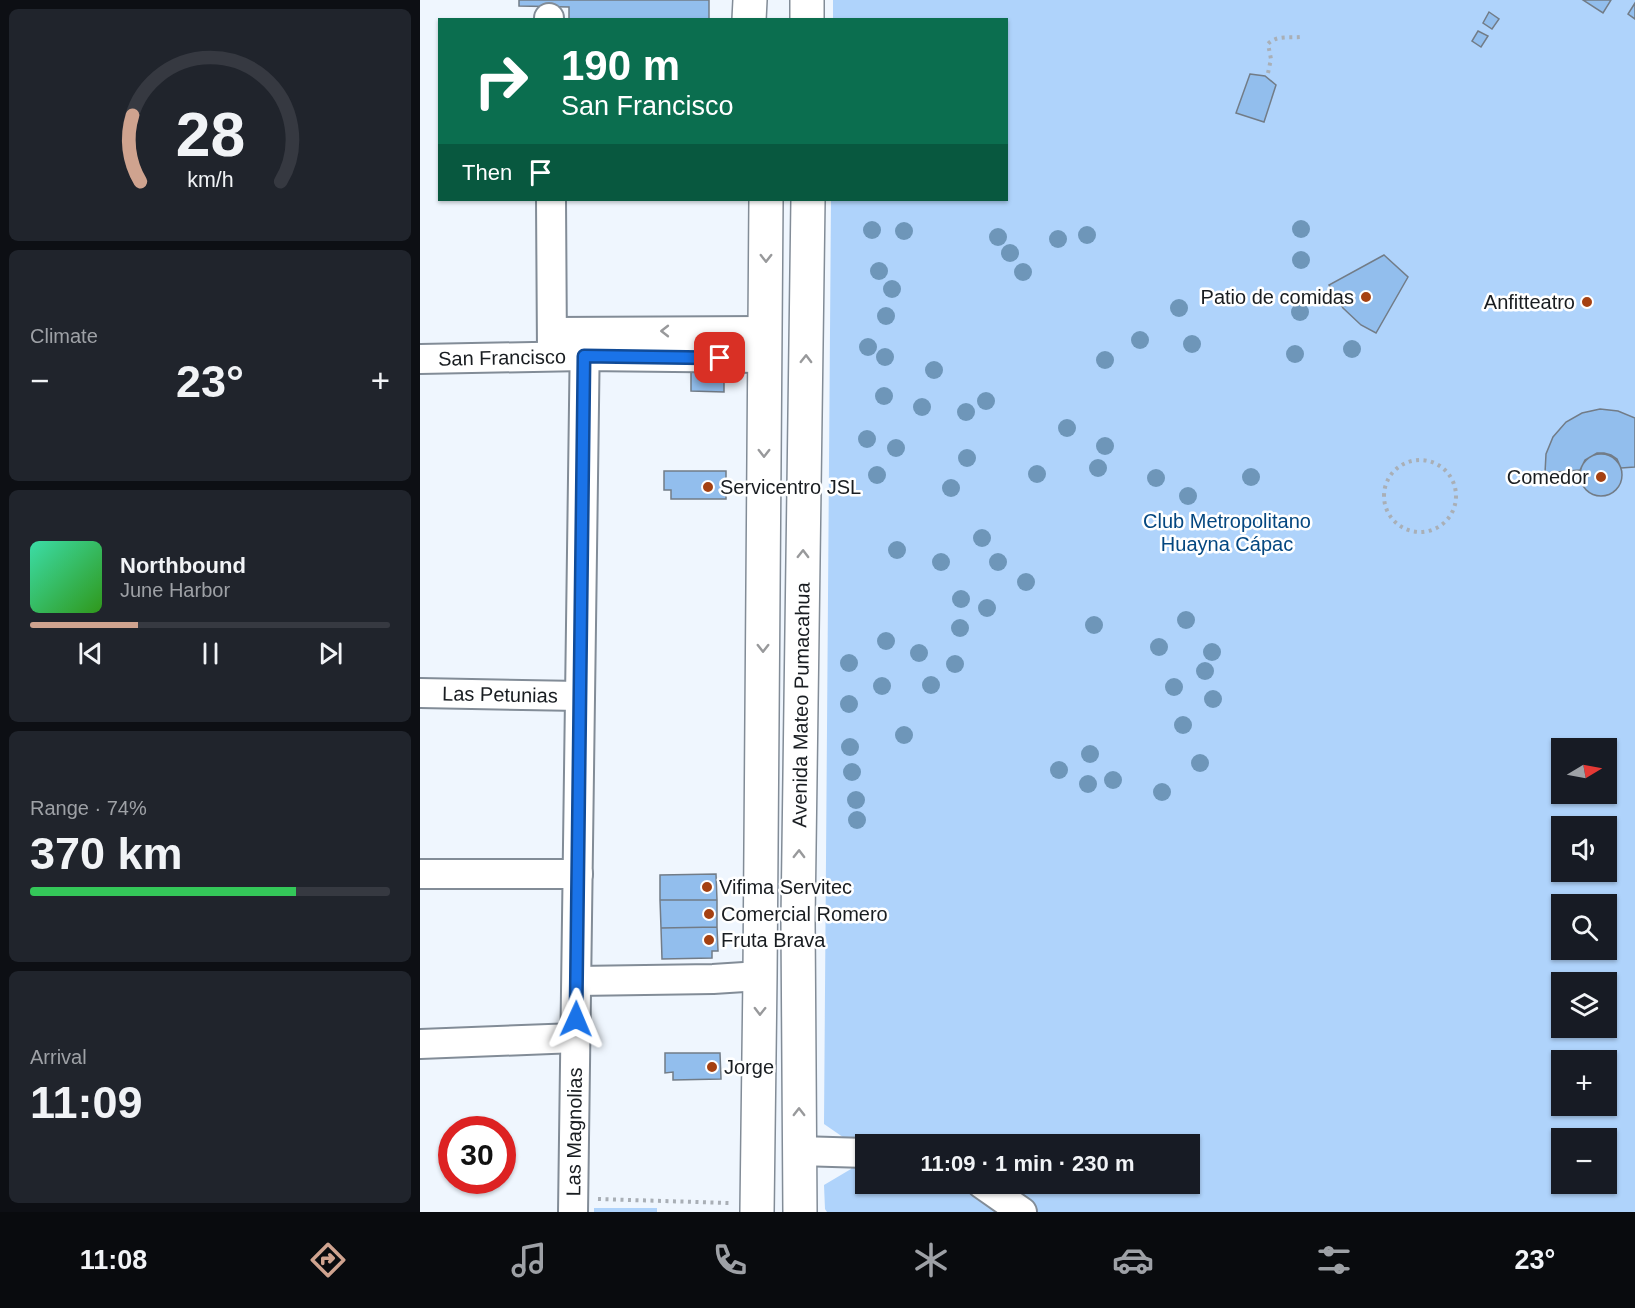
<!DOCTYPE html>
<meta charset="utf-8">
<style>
body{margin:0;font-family:Arial,sans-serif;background:#20242c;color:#f1f3f6;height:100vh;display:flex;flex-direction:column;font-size:22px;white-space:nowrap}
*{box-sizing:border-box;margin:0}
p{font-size:20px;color:#9ea1a6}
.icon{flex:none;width:33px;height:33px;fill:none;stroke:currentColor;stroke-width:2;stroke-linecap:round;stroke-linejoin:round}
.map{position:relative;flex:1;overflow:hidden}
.drawer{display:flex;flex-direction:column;gap:9px;padding:9px;background:#0d0f14;width:420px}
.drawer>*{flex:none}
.banner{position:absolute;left:18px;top:18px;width:570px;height:183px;border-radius:0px;box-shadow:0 2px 4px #0004;background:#0b6e4f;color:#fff;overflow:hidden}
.needle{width:39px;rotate:80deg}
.tools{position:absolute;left:1131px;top:738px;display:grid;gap:12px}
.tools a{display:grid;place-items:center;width:66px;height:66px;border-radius:0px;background:#171b24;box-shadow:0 2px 4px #0004;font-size:30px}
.speed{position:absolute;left:18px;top:1116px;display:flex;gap:12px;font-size:30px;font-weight:700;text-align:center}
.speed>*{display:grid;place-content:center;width:78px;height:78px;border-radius:50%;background:#171b24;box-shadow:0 2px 4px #0004;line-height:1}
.speed .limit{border:9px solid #d22;background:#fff;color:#111}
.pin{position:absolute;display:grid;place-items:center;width:51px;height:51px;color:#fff;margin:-26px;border-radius:12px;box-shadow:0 3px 9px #0006}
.me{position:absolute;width:66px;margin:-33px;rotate:1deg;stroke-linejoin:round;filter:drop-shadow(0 0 4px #0008)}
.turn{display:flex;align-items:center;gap:21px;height:126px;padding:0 24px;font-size:27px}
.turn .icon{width:78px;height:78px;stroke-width:2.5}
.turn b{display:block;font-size:42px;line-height:51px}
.then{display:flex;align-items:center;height:57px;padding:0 24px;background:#0003;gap:12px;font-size:22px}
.big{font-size:45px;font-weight:800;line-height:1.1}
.drawer .card{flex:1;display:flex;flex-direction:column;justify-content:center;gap:9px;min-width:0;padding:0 21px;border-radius:9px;background:#20242c}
.drawer .dial{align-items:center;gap:0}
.dial svg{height:156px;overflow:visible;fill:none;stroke:#363941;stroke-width:7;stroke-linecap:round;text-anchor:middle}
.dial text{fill:#f1f3f6;stroke:none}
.song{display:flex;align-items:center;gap:18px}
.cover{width:72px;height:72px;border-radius:9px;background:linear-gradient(135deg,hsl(160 70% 55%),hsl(110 70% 35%))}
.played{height:6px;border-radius:3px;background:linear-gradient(90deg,#cfa38f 30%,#363941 30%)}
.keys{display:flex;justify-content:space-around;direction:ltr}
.heat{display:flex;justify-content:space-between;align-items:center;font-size:33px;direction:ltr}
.charge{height:9px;border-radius:4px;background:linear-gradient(90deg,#34c759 74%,#363941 0)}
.trip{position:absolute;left:435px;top:1134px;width:345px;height:60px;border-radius:0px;background:#171b24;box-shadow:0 2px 4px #0004;font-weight:800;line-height:60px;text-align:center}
.menu{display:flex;height:96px;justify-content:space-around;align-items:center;background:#090b0e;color:#9ea1a6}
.menu .icon{width:42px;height:42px}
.menu .on{color:#cfa38f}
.menu b{font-size:27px;color:#f1f3f6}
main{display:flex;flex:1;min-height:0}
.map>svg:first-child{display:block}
</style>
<main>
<section class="drawer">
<div class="card dial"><svg viewBox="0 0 100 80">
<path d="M14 69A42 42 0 1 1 86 69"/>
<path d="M14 69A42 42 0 0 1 10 35" stroke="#cfa38f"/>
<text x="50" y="56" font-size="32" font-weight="700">28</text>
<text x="50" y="72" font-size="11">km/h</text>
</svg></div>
<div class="card"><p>Climate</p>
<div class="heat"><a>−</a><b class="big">23°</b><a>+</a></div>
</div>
<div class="card">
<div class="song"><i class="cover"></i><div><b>Northbound</b><p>June Harbor</p></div></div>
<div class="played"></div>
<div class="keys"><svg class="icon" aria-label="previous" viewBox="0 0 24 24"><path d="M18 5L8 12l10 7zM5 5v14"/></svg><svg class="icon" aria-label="pause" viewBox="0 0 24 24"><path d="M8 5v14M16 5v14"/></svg><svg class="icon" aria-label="next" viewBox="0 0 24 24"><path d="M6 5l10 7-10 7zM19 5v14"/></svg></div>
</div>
<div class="card"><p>Range · 74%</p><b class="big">370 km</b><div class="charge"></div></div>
<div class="card"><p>Arrival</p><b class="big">11:09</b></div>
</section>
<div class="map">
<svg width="1215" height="1212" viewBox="0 0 1215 1212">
<rect width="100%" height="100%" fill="#eff6fe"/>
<path fill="#afd3fb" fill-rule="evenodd" d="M413,0H1215V1212H407L405,1209L404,1185L431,1169L433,1144L404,1124L411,200H586V20L413,19ZM1142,748H1186V794H1142ZM1142,826H1186V872H1142ZM1142,904H1186V950H1142ZM1142,982H1186V1028H1142ZM1142,1060H1186V1106H1142ZM1142,1138H1186V1184H1142ZM446,1144H770V1184H446Z
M174,1208H237V1212H174Z"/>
<path fill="#92beed" stroke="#727c87" stroke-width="1.5" d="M99,0H289V20H149V7L99,6Z
M1163,0H1191L1183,13Z
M1215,3V19L1208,14Z
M1069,12L1079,19L1072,29L1063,23Z
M1058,31L1068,36L1061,47L1052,41Z
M830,74L845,76L856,85L844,122L816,113Z
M964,255L988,277L956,333L941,325L923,308L909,285Z
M271,359L304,364V392L271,391Z
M1180,409L1198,411L1215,418V467L1201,468L1197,459L1191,455L1184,453H1177L1165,460L1160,470L1125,473L1126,454L1133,437L1146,422L1162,413Z
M1160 475a21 21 0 1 1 42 0a21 21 0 1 1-42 0Z
M244,471H306V499H251V490H244Z
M296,874L297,900H240V875Z
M240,900H297V927L241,928Z
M297,927L298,951H292V958L242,959L241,928Z
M245,1053H300L301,1079L253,1080V1072L245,1073Z"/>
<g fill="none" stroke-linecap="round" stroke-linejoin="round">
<g stroke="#828c97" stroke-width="32">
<g id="minor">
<path d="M129,18V20"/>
<path d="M131,200L132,351"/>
<path d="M133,332L345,331"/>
<path id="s1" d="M0,359L164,356L345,358"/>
<path id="s2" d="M0,693L160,696"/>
<path d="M0,874H158"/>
<path d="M157,981L293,979L340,976"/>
<path d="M0,1044L156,1038"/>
<path d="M379,1151L446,1153"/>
<path d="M562,1184L602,1212"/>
<path id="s3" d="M153,1212L165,332"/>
</g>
</g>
<g stroke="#828c97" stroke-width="36">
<g id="major">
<path d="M387,0V20"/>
<path d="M329,20L330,0"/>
<path d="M337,1212L340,976L346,200"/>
<path id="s4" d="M380,1212L378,920L388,200"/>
</g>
</g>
<path stroke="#a9afb6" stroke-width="4" stroke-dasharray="3 4.5" stroke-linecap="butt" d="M848,73L851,59L848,44C856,35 870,38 881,37
M964 496a36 36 0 1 1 72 0a36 36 0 1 1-72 0Z
M178,1199L309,1203"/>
<use href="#minor" stroke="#fff" stroke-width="28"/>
<use href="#major" stroke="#fff" stroke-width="33"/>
</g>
<g fill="#6e96b9">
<circle cx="881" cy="229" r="9"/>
<circle cx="452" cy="230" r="9"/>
<circle cx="484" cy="231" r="9"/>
<circle cx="667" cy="235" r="9"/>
<circle cx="578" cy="237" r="9"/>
<circle cx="638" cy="239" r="9"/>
<circle cx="590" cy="253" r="9"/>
<circle cx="881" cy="260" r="9"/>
<circle cx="459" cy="271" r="9"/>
<circle cx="603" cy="272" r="9"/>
<circle cx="472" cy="289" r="9"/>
<circle cx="759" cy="308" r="9"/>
<circle cx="880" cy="312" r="9"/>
<circle cx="466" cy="316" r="9"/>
<circle cx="720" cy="340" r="9"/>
<circle cx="772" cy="344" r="9"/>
<circle cx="448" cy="347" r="9"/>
<circle cx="932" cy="349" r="9"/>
<circle cx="875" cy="354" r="9"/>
<circle cx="465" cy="357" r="9"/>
<circle cx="685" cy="360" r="9"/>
<circle cx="514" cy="370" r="9"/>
<circle cx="464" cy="396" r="9"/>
<circle cx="566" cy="401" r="9"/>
<circle cx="502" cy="407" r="9"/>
<circle cx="546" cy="412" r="9"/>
<circle cx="647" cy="428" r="9"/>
<circle cx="447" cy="439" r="9"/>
<circle cx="685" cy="446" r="9"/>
<circle cx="476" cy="448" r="9"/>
<circle cx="547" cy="458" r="9"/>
<circle cx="678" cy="468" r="9"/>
<circle cx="617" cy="474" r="9"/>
<circle cx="457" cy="475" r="9"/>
<circle cx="831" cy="477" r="9"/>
<circle cx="736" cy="478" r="9"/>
<circle cx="531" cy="488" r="9"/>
<circle cx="768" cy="496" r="9"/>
<circle cx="562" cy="538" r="9"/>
<circle cx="477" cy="550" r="9"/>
<circle cx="521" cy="562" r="9"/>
<circle cx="578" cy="562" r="9"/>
<circle cx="606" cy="582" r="9"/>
<circle cx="541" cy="599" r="9"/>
<circle cx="567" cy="608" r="9"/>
<circle cx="766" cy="620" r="9"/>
<circle cx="674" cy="625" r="9"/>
<circle cx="540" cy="628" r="9"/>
<circle cx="466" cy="641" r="9"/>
<circle cx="739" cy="647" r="9"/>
<circle cx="792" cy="652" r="9"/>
<circle cx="499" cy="653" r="9"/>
<circle cx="429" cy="663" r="9"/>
<circle cx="535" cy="664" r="9"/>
<circle cx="785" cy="671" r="9"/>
<circle cx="511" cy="685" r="9"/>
<circle cx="462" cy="686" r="9"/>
<circle cx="754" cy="687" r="9"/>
<circle cx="793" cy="699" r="9"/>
<circle cx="429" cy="704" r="9"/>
<circle cx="763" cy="725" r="9"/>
<circle cx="484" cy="735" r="9"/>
<circle cx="430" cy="747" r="9"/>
<circle cx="670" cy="754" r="9"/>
<circle cx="780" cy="763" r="9"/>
<circle cx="639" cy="770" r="9"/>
<circle cx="432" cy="772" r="9"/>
<circle cx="693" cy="780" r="9"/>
<circle cx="668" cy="784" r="9"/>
<circle cx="742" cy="792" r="9"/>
<circle cx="436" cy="800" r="9"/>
<circle cx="437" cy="820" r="9"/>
</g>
<defs><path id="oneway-chevron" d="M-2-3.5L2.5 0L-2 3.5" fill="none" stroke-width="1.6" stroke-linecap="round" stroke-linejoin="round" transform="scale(1.5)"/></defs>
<g stroke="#98999b">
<use href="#oneway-chevron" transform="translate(346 258) rotate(90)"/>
<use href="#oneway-chevron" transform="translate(245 331) rotate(180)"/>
<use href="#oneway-chevron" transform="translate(386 359) rotate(-89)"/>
<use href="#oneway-chevron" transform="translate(344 453) rotate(90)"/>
<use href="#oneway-chevron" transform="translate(383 554) rotate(-89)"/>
<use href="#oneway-chevron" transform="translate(343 648) rotate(90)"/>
<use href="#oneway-chevron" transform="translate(379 854) rotate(-89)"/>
<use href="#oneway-chevron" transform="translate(340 1011) rotate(91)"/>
<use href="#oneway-chevron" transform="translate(379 1112) rotate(-90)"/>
</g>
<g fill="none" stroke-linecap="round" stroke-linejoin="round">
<g stroke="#114b97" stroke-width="15">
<path id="route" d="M156,1019L164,356L300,358"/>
</g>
<use href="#route" stroke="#1a73e8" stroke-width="10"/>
</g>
<g fill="#a54112" stroke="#fff" stroke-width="2">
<circle cx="946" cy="297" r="6"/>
<circle cx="1167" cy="302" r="6"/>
<circle cx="1181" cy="477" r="6"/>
<circle cx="288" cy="487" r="6"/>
<circle cx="287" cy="887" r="6"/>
<circle cx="289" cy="914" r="6"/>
<circle cx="289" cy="940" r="6"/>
<circle cx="292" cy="1067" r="6"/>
</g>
<g text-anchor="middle" stroke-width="5" stroke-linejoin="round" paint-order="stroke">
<g font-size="20" fill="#191d21" stroke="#fff" text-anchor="start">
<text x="934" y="304" text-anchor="end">Patio de comidas</text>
<text x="1155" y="309" text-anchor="end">Anfitteatro</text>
<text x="1169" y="484" text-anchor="end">Comedor</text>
<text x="300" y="494">Servicentro JSL</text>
<text x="299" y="894">Vifima Servitec</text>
<text x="301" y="921">Comercial Romero</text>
<text x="301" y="947">Fruta Brava</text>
<text x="304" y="1074">Jorge</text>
</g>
<g font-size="20" fill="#191d21" stroke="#fff">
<text dy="7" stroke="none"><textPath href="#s1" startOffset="82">San Francisco</textPath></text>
<text dy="7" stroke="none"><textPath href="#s2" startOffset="80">Las Petunias</textPath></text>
<text dy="7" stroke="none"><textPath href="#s4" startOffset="507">Avenida Mateo Pumacahua</textPath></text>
<text dy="7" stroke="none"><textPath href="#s3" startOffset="80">Las Magnolias</textPath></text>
</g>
<g font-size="20" fill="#044780" stroke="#fff">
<text x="807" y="528">Club Metropolitano<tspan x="807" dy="23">Huayna Cápac</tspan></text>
</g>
</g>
</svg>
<div class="tools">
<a><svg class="needle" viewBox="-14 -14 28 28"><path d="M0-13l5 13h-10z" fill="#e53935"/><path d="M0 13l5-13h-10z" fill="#9ea1a6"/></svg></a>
<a><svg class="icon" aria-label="sound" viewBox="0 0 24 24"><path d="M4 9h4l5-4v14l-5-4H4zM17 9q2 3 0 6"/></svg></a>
<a><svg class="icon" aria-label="search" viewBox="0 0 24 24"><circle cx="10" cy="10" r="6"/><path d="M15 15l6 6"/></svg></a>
<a><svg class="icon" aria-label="layers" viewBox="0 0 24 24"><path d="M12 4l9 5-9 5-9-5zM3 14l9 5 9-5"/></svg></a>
<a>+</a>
<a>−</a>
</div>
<div class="speed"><div class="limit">30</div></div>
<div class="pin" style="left:300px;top:358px;background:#d93025"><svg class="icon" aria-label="arrive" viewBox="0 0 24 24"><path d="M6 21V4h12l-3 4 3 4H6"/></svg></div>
<svg class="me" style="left:156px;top:1019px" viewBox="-20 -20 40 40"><path d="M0-17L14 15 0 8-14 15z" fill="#1a73e8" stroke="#fff" stroke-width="4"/></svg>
<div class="trip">11:09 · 1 min · 230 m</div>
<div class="banner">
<div class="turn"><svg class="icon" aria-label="right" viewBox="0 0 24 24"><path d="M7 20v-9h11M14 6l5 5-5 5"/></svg><div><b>190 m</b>San Francisco</div></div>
<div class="then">Then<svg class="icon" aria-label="arrive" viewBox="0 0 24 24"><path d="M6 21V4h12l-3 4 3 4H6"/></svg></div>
</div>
</div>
</main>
<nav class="menu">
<b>11:08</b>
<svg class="icon on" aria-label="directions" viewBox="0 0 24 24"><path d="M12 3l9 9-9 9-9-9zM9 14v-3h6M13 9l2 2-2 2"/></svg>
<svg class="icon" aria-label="music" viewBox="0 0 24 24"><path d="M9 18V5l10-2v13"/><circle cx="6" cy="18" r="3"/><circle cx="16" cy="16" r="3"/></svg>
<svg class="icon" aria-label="phone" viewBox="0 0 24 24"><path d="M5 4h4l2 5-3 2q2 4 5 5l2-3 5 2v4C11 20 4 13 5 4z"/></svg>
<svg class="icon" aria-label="climate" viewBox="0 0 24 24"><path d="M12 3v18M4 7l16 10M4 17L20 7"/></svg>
<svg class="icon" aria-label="car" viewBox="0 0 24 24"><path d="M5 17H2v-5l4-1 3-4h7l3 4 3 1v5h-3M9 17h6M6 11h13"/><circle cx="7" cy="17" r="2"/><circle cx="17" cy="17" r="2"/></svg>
<svg class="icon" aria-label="filters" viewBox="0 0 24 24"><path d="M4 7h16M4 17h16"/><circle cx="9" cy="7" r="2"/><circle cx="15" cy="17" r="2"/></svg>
<b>23°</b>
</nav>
